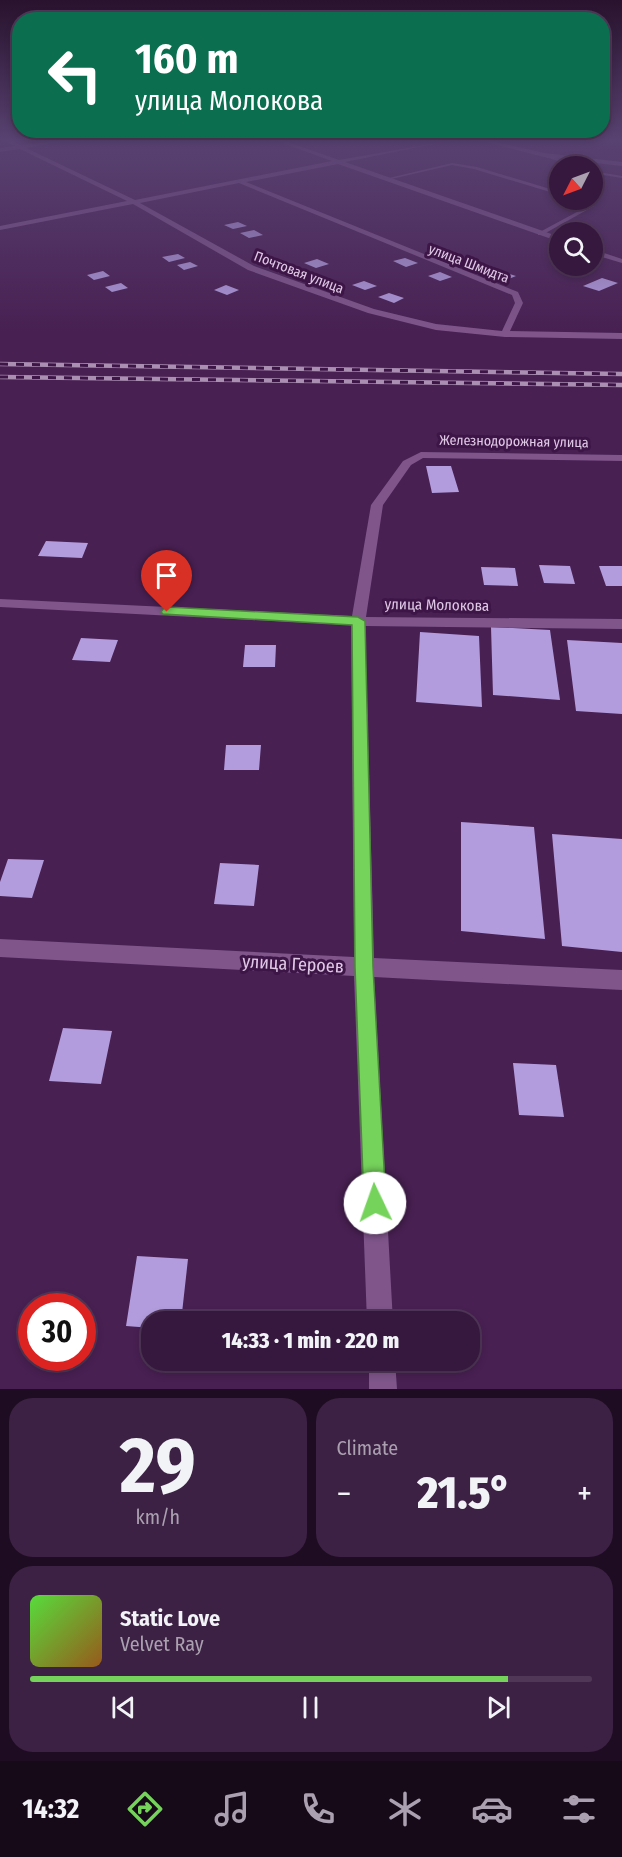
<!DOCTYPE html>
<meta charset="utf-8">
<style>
body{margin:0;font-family:"Fira Sans Condensed",sans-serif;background:#3d2145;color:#f1f3f6;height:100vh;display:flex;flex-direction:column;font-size:22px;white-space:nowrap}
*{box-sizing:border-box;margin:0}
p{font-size:20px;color:#aaa0b0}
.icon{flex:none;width:33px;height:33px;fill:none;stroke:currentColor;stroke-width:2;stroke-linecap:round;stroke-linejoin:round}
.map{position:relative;height:1389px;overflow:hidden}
.side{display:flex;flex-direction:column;gap:9px;padding:9px;background:#1e0d22;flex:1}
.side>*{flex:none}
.banner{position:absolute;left:12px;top:12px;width:598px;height:126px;border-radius:24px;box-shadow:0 3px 9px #0003,0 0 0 2px #503758;background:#0b6e4f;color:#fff;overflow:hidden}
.needle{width:39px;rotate:228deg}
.fabs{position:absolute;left:549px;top:156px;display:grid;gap:12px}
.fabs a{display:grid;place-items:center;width:54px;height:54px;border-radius:50%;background:#36183e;box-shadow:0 3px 9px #0003,0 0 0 2px #503758;font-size:30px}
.speed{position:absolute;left:18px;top:1293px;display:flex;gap:12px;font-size:30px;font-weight:700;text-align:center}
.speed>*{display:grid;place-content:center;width:78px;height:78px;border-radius:50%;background:#36183e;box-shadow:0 3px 9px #0003,0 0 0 2px #503758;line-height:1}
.speed .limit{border:9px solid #d22;background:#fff;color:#111}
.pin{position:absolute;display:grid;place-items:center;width:51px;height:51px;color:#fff;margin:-62px -26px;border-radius:50% 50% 50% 0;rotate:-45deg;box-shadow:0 0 6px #0007}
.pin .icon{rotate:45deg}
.me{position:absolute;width:66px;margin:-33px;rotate:357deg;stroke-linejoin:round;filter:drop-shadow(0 0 4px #0008)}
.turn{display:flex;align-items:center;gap:21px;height:126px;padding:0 24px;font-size:27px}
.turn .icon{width:78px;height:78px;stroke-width:2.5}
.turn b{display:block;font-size:42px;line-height:51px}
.big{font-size:45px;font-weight:800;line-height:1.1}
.side .card{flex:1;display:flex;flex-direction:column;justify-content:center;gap:9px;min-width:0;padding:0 21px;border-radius:24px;background:#3d2145}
.side .dial{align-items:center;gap:0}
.dial b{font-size:78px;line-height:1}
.song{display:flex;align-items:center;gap:18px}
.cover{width:72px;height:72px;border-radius:9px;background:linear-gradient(135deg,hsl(110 70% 55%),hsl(30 70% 35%))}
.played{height:6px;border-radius:3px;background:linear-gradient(90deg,#75d25b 85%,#503758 85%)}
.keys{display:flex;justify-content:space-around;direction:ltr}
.heat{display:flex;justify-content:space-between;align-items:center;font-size:33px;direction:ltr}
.side .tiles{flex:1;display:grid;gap:9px;grid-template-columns:1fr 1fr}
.card:last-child{grid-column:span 2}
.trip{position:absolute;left:141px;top:1311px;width:339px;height:60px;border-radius:24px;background:#36183e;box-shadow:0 3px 9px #0003,0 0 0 2px #503758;font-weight:800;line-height:60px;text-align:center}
.tab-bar{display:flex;height:96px;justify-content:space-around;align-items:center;background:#160a19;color:#aaa0b0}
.tab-bar .icon{width:42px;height:42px}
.tab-bar .current{color:#75d25b}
.tab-bar b{font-size:27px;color:#f1f3f6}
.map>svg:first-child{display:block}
</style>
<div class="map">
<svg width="622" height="1389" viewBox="0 0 622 1389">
<rect width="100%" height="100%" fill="#482052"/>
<path fill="#b29cdd" d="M238,222L247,226L233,229L224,225Z
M254,230L263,235L249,238L240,233Z
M178,254L185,258L169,262L162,257Z
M405,258L418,263L406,267L393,261Z
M317,259L329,264L316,268L304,263Z
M190,262L198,266L184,270L177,265Z
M103,271L110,276L94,280L87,275Z
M440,272L452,277L440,281L428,276Z
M503,272L516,276L504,281L491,276Z
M602,278L618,283L599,291L583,286Z
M364,281L377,286L365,290L352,285Z
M121,283L128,288L112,292L105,287Z
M226,285L239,290L227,295L214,290Z
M389,293L404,298L394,303L378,297Z
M426,466H451L459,492L432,493Z
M46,541L88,543L82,558L38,556Z
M539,565L570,566L575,584L544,583Z
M599,566H622V586H606Z
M481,567L515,568L518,586L484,585Z
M491,627L550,630L560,700L493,695Z
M420,632L479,636L482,707L416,702Z
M81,638L118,640L110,662L72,660Z
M567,640L622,643V714L576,711Z
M245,645H276L275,667H243Z
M226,745H261L259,770H224Z
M461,822L534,827L545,939L461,931Z
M552,834L622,839V952L562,946Z
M8,859L44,860L32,898L0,896V882Z
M220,863L259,865L254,906L214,904Z
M63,1028L112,1031L101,1084L49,1081Z
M513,1063L556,1065L564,1117L519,1115Z
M137,1256L188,1259L181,1322H152V1328L126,1326Z"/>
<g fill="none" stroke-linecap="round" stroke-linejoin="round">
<path fill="#7f558a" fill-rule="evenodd" d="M542,154H546L579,166H574L542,156Z
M452,163L477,167L560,192V195L474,169L452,165L387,180L385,179Z
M592,171L622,176V178L592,173Z
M575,200L589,201L594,206L542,235H538V233L588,206Z"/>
<path fill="#7f558a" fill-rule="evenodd" d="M1,139H8L21,145L77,139L26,148L135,200L332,161L271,139H279L339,160L459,139L345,162L560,237V242L338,164L246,182L518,292L523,303L510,331L622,333V339L505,337L436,330L368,313L248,270L133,204L0,230V226L127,201L20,149L0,152V148L15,146ZM239,183L512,295L515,303L502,331L436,324L374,309L254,266L140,203Z
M592,249L622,259V263L592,254Z
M421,452L622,455V461L423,458L411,465L383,505L366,617L622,619V629L365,626L374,958L622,970V990L374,977L393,1322H367L354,976L0,957V939L354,957L351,625L0,607V599L352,616L371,505L403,461Z
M369,1360H395L397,1389H369Z"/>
<path fill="#7f558a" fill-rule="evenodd" d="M474,139H483L544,153L622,162V166L544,157Z"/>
<g stroke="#ab8fb3" stroke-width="4.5">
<path id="rail" d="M0,364L622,374
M0,377L622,385"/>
</g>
<use href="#rail" stroke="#3d1647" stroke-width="3" stroke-dasharray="8" stroke-linecap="butt"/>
</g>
<linearGradient id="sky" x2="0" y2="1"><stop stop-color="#28122d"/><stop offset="0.42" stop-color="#584271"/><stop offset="1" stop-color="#584271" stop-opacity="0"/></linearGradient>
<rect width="622" height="333" fill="url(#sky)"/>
<path fill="#75d25b" stroke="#4c883b" stroke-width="1.5" d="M167,607L358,617L365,621L373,967L386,1203L383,1211L375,1214L367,1211L364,1203L355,967L352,625L163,614L161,612L163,609Z"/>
<g text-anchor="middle" stroke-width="6" stroke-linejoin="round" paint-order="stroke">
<g font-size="14" fill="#e0c9e6" stroke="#3d1647">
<text transform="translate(469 263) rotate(21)" y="5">улица Шмидта</text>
<text transform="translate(299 272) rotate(21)" y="5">Почтовая улица</text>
<text transform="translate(514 441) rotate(1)" y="5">Железнодорожная улица</text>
</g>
<g font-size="15" fill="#e0c9e6" stroke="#3d1647">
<text transform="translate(437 605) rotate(1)" y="5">улица Молокова</text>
</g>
<g font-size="18" fill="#e0c9e6" stroke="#3d1647">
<text transform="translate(293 964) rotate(3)" y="6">улица Героев</text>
</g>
</g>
</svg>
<div class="fabs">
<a><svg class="needle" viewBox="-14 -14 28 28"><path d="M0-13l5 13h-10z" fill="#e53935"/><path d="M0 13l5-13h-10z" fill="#aaa0b0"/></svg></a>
<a><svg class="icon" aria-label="search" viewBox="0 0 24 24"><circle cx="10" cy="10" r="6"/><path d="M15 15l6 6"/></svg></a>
</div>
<div class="speed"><div class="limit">30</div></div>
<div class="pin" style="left:167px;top:612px;background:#d93025"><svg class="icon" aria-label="arrive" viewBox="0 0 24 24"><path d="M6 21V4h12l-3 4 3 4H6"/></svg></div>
<svg class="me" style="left:375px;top:1203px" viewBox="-20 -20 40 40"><circle r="19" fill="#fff"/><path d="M0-13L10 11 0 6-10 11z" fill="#75d25b"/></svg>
<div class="trip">14:33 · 1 min · 220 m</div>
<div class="banner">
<div class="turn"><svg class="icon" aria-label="left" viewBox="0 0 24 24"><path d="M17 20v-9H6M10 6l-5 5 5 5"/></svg><div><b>160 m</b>улица Молокова</div></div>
</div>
</div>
<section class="side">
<div class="tiles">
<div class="card dial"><b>29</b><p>km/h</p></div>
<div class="card"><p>Climate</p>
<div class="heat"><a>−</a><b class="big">21.5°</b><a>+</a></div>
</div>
<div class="card">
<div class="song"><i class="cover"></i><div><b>Static Love</b><p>Velvet Ray</p></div></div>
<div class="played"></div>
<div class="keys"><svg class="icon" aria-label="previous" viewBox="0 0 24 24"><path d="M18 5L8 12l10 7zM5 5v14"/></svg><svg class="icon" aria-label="pause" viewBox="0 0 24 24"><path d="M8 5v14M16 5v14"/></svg><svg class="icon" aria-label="next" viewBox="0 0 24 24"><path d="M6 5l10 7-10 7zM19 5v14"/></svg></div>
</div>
</div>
</section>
<nav class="tab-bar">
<b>14:32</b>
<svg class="icon current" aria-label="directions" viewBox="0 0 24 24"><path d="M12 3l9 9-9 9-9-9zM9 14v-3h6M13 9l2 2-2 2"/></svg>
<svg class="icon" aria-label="music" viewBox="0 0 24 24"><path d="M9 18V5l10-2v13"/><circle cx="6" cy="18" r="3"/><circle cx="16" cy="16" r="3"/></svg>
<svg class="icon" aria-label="phone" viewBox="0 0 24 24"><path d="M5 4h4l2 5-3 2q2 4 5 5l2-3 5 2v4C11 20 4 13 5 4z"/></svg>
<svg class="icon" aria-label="climate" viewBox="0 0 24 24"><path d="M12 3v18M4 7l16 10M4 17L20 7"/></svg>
<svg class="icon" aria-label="car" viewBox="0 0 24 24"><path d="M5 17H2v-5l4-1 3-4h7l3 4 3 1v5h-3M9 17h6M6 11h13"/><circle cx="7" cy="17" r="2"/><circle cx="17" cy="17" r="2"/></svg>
<svg class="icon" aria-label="filters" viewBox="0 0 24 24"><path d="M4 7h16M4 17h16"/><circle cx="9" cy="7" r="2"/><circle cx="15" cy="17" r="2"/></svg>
</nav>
